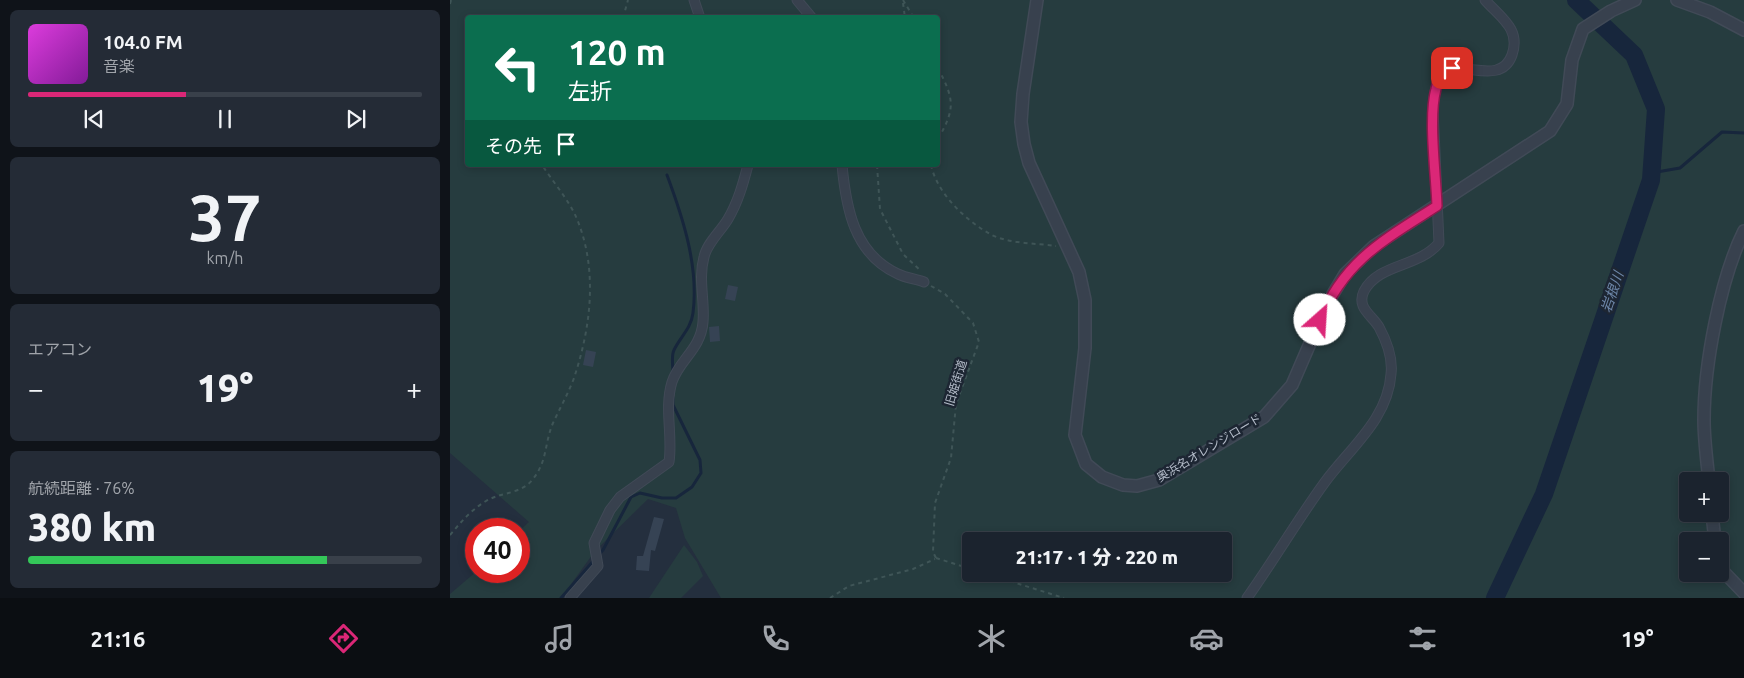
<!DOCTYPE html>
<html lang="ja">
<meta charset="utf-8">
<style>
body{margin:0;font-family:Ubuntu,"Noto Sans JP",sans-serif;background:#242b36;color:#f1f3f6;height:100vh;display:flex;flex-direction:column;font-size:19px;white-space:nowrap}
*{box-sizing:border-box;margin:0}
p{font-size:16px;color:#a0a4aa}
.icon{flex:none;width:28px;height:28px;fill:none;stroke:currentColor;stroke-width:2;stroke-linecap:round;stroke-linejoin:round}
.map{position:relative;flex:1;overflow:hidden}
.details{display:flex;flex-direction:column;gap:10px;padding:10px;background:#0f1319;width:450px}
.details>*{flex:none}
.hud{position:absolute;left:15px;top:15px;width:475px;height:152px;border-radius:5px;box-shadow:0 2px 8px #0003,0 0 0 1px #39404a;background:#0b6e4f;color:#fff;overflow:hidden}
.fabs{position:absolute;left:1229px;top:472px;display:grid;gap:10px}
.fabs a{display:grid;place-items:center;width:50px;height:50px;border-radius:5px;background:#1b232e;box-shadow:0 2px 8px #0003,0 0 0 1px #39404a;font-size:25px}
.speed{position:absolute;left:15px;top:518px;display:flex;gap:10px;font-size:25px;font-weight:700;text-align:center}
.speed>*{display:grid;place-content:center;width:65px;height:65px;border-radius:50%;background:#1b232e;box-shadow:0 2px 8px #0003,0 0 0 1px #39404a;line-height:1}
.speed .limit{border:8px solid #d22;background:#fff;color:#111}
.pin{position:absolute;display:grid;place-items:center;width:42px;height:42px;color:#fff;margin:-21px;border-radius:10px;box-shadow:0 2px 8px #0006}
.me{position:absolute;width:55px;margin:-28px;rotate:26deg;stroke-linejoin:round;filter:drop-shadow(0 0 4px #0008)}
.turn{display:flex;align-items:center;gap:18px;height:105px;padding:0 20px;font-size:22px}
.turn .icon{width:65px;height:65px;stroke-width:2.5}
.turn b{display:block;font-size:35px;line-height:42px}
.then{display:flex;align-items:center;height:48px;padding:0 20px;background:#0003;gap:10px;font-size:19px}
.big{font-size:38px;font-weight:800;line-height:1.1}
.details .card{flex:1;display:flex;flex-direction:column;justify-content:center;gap:8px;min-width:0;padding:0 18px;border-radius:8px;background:#242b36}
.details .dial{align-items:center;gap:0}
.dial b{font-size:65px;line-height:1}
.song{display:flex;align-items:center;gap:15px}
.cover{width:60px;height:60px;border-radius:8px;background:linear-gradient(135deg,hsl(300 70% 55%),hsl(290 70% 35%))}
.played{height:5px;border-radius:2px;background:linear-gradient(90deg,#db2777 40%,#39404a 40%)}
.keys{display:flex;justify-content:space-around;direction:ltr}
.heat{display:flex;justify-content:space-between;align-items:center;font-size:28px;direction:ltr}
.charge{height:8px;border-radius:4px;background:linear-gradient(90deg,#34c759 76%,#39404a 0)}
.trip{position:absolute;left:512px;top:532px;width:270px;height:50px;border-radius:5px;background:#1b232e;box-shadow:0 2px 8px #0003,0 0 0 1px #39404a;font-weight:800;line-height:50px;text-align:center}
.menu{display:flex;height:80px;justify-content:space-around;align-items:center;background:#0b0e12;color:#a0a4aa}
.menu .icon{width:35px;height:35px}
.menu .on{color:#db2777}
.menu b{font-size:22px;color:#f1f3f6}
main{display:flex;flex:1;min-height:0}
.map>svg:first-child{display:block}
</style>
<main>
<section class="details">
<div class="card">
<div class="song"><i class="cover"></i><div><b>104.0 FM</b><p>音楽</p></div></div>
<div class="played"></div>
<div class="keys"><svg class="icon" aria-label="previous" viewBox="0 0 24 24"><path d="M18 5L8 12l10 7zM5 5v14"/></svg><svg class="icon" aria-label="pause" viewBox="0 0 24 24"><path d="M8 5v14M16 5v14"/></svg><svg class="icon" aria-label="next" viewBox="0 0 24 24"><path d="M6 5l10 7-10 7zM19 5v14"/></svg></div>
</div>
<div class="card dial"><b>37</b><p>km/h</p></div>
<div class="card"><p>エアコン</p>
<div class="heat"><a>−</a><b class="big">19°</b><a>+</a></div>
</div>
<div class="card"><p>航続距離 · 76%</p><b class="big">380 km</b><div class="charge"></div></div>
</section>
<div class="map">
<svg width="1294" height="598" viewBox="0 0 1294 598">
<rect width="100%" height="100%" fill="#242f3e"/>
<path fill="#263c3f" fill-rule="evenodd" d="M0,0H1294V598H271L235,538L226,508L198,499L145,551L111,598H0V594L27,571H69V531L79,522L0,453ZM18,18H488V165H18ZM1238,481H1270V514H1238ZM521,541H774V574H521ZM1238,541H1270V574H1238Z
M234,545L247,562L253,576L231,598H199Z"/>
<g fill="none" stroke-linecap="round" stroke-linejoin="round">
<path stroke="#17263c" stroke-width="3" d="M1201,173L1230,168L1272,132L1294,133
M217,175C233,218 249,267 243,313C241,329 230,337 224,350C221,356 223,366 223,373
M111,598L153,550L181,497L190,493L212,498H226L242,487L251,473L250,460L223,405V397"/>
<path stroke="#17263c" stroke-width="18" d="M1045,598L1094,494L1201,180L1206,109L1184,55L1126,0"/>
</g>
<path fill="#364354" d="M278,285L288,287L285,301L275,299Z
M269,326L270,341L260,342L259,327Z
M136,350L146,352L143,367L133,365Z
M204,517L214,519L205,551L201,550L199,571L186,570L187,556H193Z"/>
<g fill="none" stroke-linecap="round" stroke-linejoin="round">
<g stroke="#414a57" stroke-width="11">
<path id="minor" d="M244,0L250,18
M347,0L362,18
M392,165C396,208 404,254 448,274C456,278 466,279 474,282
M120,598L148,566L144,543L160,510L170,497L219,462C223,436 214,408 222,382C229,360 251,349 253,322C255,301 248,279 254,257C257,243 271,231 278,219C288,202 293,184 298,165
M797,598C824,560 848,519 875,482C900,448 938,419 941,374C943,358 936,340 929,327C922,315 906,308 914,291C929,263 968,268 989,243L983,108C984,97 985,83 993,74C1008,57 1050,88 1062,55C1071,29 1051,18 1035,0"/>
</g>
<g stroke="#414a57" stroke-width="14">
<path id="tertiary" d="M587,0L573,94L571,122L574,144L579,163L629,272L635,300V348L625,435L636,464L652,477L673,485L687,486L709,480L814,417L842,385L877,304L895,274L924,246L1100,131L1117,104L1122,60L1133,29L1161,11L1185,0
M1227,0L1260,12L1294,30
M1259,481C1257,461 1254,440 1254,420C1254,366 1270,279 1294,231
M1262,514L1265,541
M1270,568L1294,593"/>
</g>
<path stroke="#3f5557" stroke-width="2" stroke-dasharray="4 4" stroke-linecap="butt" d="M453,0L464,18
M453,3L455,18
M0,4L1,0
M173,18L178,0
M488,68C504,99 506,108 488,139
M427,165L430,209L453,254L471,271
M481,165C487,193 515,220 540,234C558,244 586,243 606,246
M481,286L495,294L523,323L529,342L506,404L501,458L485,503L483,552L486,558
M0,535C11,522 21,510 36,501C51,492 72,494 83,479C98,460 94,444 103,423C110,408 118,394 124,378C141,327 148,270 127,219C119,200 103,182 92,165
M486,558L521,569
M537,574L614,598
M380,598L399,586L463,569L485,559"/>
<use href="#minor" stroke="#38414e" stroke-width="9"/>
<use href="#tertiary" stroke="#38414e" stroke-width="11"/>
</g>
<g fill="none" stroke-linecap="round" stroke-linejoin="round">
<g stroke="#8e194d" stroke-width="12">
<path id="route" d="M870,320C895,260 934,240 987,206C986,175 978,117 986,89C988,79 994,74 1002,68"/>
</g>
<use href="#route" stroke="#db2777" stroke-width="9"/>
</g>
<g text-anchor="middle" stroke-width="5" stroke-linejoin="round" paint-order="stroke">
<g font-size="12" fill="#b4bcc9" stroke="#1d2633">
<text transform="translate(506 383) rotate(-73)" y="4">旧姫街道</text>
<text transform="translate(759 448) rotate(-31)" y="4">奥浜名オレンジロード</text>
</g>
<g font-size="14" font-style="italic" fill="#6d86a8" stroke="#1d2633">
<text transform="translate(1162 292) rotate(-71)" y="5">岩根川</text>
</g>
</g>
</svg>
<div class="fabs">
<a>+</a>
<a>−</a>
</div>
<div class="speed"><div class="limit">40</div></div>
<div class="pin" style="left:1002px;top:68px;background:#d93025"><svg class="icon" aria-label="arrive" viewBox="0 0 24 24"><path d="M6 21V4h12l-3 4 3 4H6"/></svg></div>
<svg class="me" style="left:870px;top:320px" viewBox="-20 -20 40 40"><circle r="19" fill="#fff"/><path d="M0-13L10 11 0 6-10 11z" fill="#db2777"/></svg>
<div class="trip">21:17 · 1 分 · 220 m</div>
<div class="hud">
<div class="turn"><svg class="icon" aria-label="left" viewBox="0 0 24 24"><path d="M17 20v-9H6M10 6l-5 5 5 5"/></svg><div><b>120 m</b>左折</div></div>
<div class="then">その先<svg class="icon" aria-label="arrive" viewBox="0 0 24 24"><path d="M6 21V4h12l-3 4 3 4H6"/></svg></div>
</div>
</div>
</main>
<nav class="menu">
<b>21:16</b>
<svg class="icon on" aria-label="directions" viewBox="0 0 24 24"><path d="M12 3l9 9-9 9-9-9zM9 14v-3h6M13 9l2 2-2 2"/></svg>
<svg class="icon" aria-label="music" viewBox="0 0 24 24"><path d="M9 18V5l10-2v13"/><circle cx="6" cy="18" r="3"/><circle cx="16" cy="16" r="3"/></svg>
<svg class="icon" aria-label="phone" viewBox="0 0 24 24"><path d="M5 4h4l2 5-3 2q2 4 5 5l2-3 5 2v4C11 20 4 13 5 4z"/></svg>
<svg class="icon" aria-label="climate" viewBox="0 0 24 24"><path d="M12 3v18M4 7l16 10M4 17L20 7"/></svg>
<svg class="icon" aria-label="car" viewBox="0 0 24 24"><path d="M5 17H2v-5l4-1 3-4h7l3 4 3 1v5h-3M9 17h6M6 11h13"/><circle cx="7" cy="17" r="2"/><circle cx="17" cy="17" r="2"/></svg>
<svg class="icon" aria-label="filters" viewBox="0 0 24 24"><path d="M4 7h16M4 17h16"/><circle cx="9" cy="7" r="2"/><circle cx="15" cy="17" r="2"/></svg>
<b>19°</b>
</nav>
